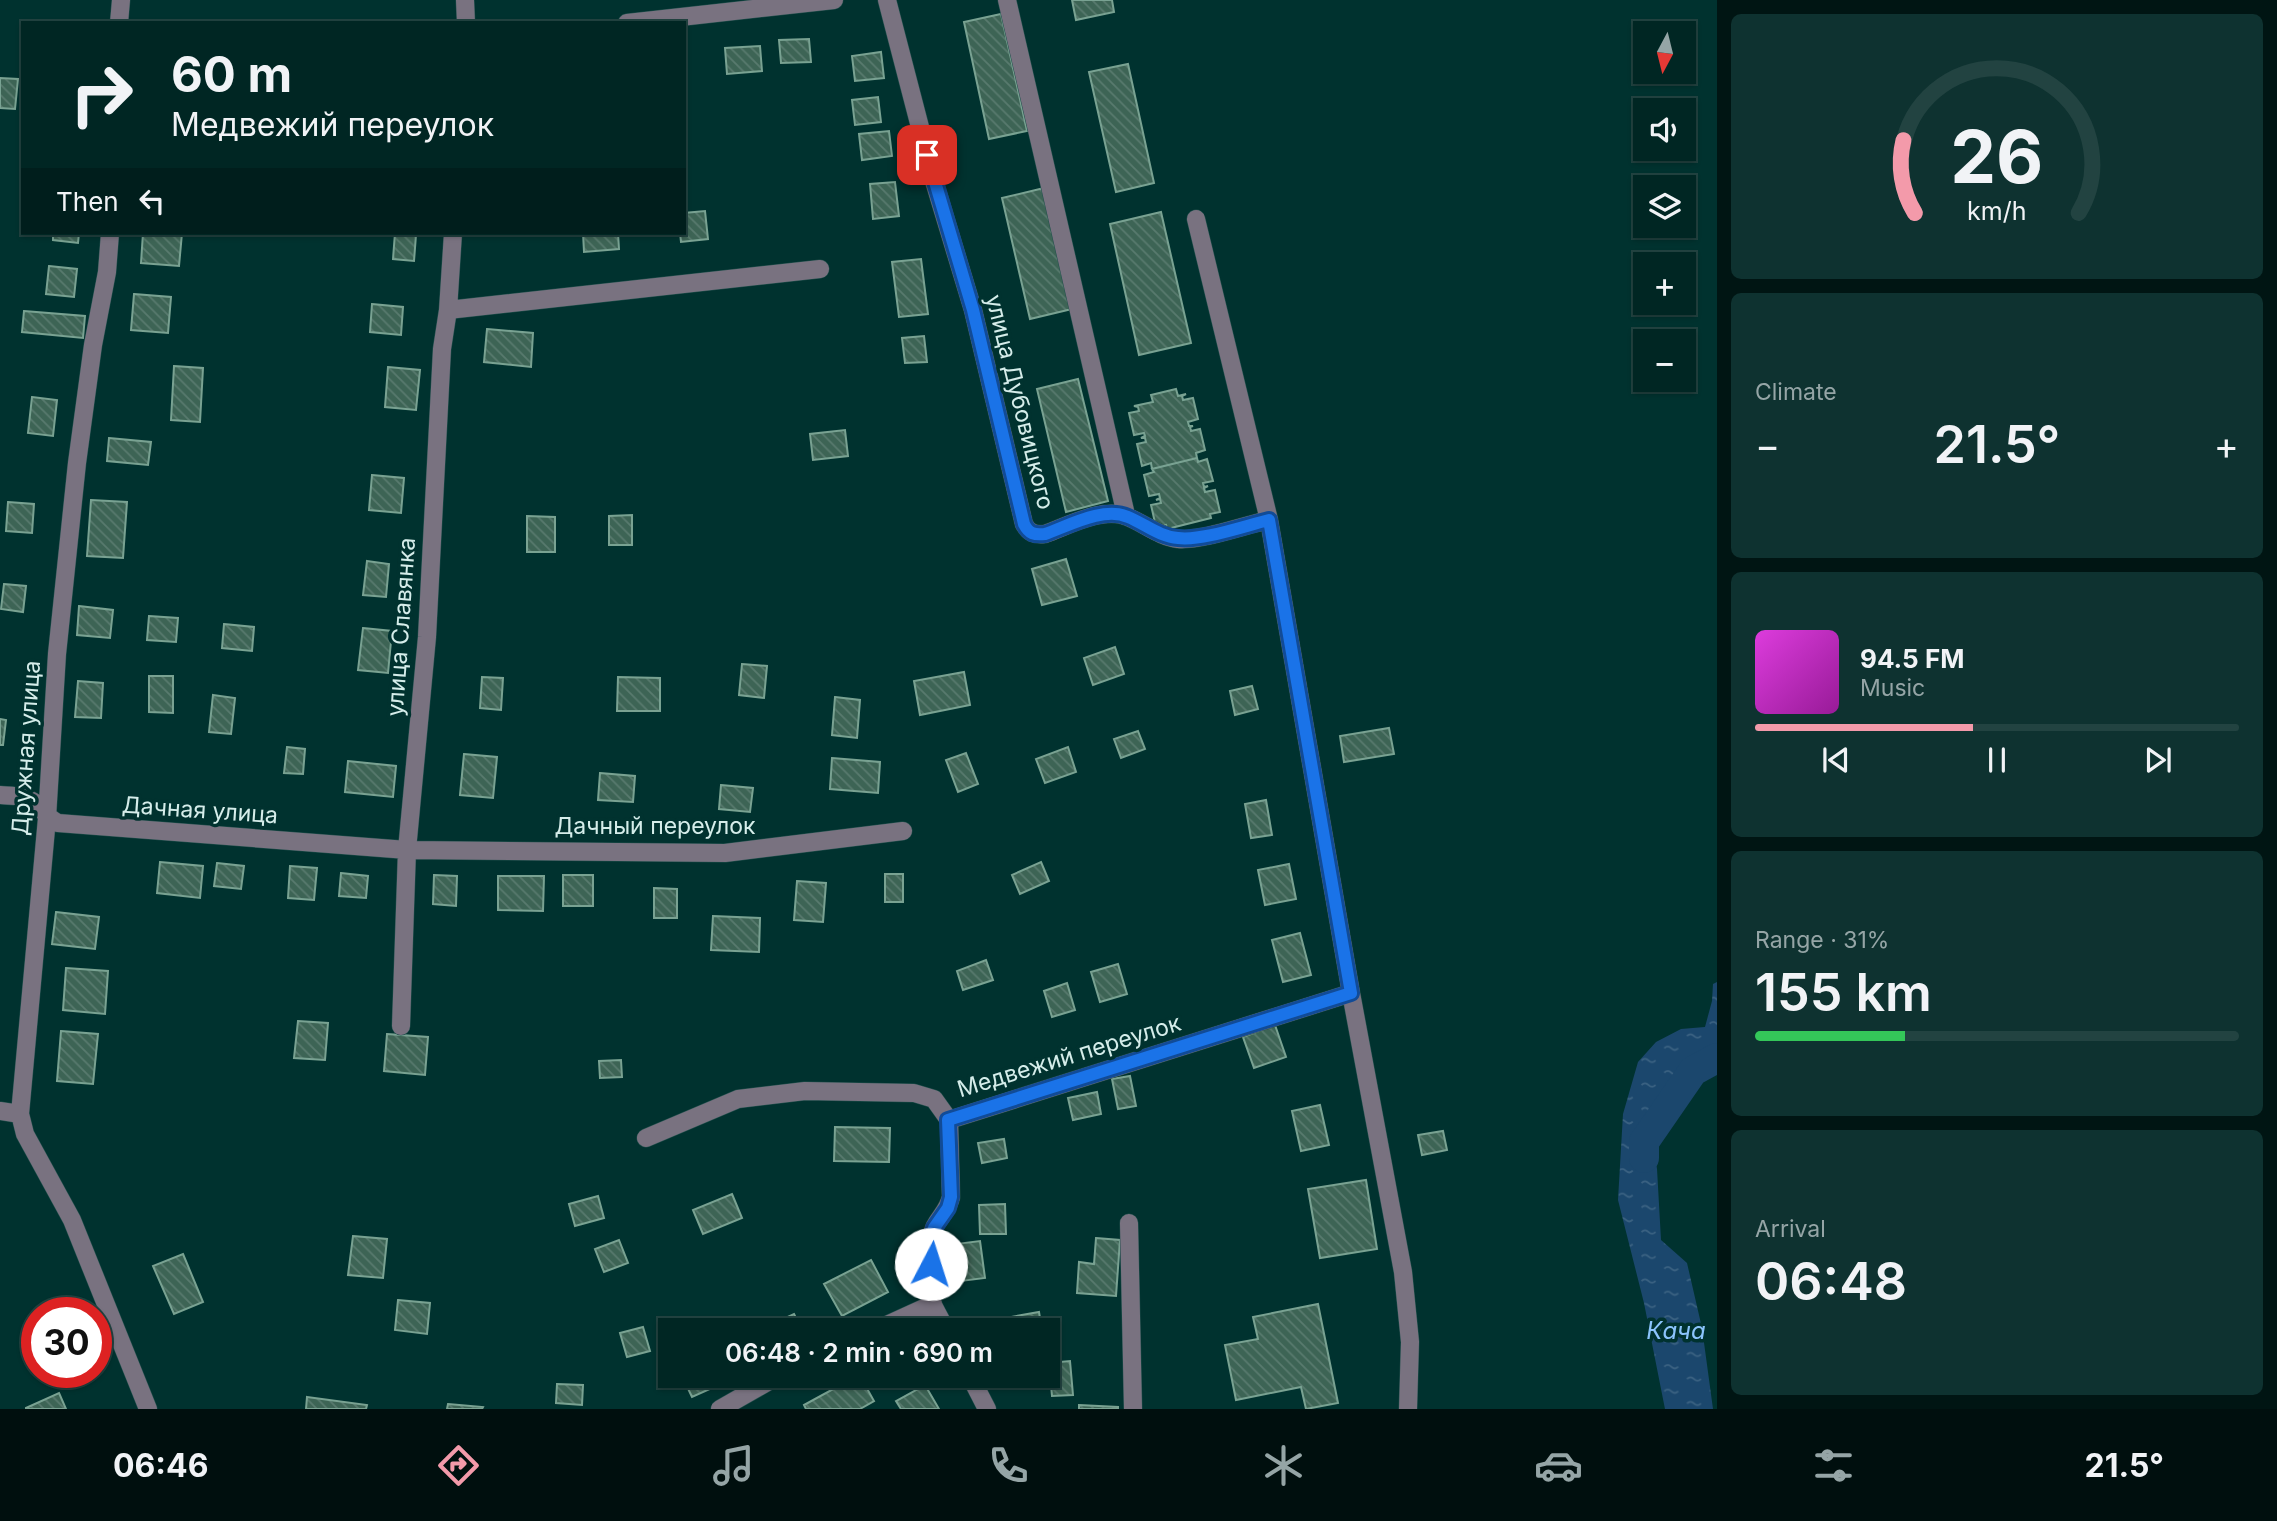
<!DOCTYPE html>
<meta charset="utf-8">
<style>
body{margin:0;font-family:Inter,sans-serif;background:#0e3230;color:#f1f3f6;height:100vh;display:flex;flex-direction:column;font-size:26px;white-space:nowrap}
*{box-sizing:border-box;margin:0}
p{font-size:23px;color:#95a5a6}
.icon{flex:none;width:38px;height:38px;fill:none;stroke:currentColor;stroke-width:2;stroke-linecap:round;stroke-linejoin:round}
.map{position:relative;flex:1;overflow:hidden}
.sheet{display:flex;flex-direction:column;gap:14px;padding:14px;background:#001513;width:560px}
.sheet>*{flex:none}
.banner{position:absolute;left:21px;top:21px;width:665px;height:214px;border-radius:0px;box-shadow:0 2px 5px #0004,0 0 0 2px #224341;background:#002623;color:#f1f3f6;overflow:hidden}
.needle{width:46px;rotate:187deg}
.tools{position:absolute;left:1633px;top:21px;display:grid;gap:14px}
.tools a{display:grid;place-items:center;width:63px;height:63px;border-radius:0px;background:#002623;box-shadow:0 2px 5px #0004,0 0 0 2px #224341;font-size:35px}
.speed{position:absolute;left:21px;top:1297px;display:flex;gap:14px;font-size:35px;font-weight:700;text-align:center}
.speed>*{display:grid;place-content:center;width:91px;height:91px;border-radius:50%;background:#002623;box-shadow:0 2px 5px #0004,0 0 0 2px #224341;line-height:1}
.speed .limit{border:10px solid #d22;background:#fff;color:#111}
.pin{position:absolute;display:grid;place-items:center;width:60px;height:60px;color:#fff;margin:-30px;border-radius:14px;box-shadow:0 4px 10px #0006}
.me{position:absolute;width:77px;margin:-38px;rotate:5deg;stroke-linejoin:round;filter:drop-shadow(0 0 5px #0008)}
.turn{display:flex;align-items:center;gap:24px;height:147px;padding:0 35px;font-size:32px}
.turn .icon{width:91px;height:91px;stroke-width:2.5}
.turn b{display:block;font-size:49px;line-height:60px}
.then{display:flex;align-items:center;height:66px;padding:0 35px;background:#0003;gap:14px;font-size:26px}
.big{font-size:52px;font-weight:600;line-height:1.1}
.sheet .tile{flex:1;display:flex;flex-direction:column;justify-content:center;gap:10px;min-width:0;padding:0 24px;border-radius:10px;background:#0e3230}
.sheet .dial{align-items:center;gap:0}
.dial svg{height:182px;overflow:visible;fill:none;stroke:#224341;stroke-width:7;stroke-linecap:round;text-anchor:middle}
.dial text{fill:#f1f3f6;stroke:none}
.song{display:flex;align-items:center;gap:21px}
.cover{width:84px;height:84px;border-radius:10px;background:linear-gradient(135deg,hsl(300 70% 55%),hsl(300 70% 35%))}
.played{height:7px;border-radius:4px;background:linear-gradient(90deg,#f39aaa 45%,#224341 45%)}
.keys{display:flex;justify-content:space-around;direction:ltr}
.heat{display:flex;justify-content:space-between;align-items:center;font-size:38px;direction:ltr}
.charge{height:10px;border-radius:5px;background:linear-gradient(90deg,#34c759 31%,#224341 0)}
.trip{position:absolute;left:658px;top:1318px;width:402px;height:70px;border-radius:0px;background:#002623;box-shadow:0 2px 5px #0004,0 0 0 2px #224341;font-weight:600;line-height:70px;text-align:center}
.dock{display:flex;height:112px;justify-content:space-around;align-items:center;background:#000f0e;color:#95a5a6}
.dock .icon{width:49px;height:49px}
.dock .selected{color:#f39aaa}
.dock b{font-size:32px;color:#f1f3f6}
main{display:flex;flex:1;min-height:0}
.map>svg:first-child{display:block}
</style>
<main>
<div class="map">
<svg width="1717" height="1409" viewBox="0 0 1717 1409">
<defs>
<pattern id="water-ripples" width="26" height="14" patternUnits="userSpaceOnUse" patternTransform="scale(1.75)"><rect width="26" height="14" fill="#1b476d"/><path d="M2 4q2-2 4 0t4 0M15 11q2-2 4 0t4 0" fill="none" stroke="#3b6282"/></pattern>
<pattern id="building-back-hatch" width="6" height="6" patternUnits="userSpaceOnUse" patternTransform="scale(1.75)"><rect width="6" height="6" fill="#3d6455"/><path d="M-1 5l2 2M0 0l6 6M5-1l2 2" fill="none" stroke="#587a6e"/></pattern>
</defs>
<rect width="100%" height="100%" fill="#00322f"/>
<path fill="url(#water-ripples)" d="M1717,982V1044L1683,1066L1663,1100L1653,1143L1657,1169L1661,1240L1687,1263L1702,1328L1713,1409H1665L1644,1303L1618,1200L1623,1114L1638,1062L1656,1042L1681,1029L1705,1027L1712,1001L1713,984Z"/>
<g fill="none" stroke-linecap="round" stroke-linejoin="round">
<path stroke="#1b476d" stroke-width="30" d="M1644,1158V1142L1693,1071L1717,1058"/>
</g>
<path fill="url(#building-back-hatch)" stroke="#79a292" stroke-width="2" d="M1072,0H1112L1114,12L1076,20Z
M1001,14L1027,131L989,139L964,22Z
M809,39L811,62L781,63L779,40Z
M760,46L762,71L727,74L725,48Z
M881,52L884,78L855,81L852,56Z
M1128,64L1154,183L1116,192L1089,72Z
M0,78L18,79L15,109L0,108Z
M878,97L881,122L855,125L852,100Z
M889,131L892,156L862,160L859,134Z
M895,182L899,216L873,219L870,184Z
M1044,188L1072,309L1030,319L1002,198Z
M705,211L708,239L681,242L680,233H684V213Z
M1161,212L1191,343L1139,355L1110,224Z
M53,233H79L78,243L53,240Z
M143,233H182L179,266L141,263Z
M395,233L416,235L414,261L393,259Z
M583,233H618L619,249L584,252Z
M921,259L928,314L899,317L892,262Z
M49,266L77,269L74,297L46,294Z
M134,294L171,297L168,333L131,330Z
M372,304L403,307L401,335L370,332Z
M24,311L85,316L83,338L22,332Z
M487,329L533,333L531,367L484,362Z
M924,336L927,362L905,363L902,338Z
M174,366L203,368L200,422L171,420Z
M388,367L420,370L416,410L385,407Z
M1078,379L1108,501L1066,512L1037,389Z
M1176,389L1178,396L1186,394L1182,396L1183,400L1193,398L1198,419L1188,422L1189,426H1193L1190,427L1191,431L1200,429L1205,450L1196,453L1197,458L1152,469L1151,463L1142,466L1137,444L1146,442L1145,438H1141L1145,436L1144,433L1134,435L1129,413L1139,411L1138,407L1134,406L1153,402L1151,395Z
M32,397L57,400L53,436L28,433Z
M845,430L848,456L813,460L810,434Z
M109,438L151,442L148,465L107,461Z
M1197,458L1198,462L1207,459L1213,481L1203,483L1204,487L1208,486L1204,488L1205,492L1215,490L1220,512L1210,514L1211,518L1167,529L1166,525L1156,527L1151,505L1161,503L1160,499L1156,500L1160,498L1159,494L1149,496L1144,475L1154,472L1152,469Z
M372,475L404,478L401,513L369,510Z
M91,500L127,502L123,558L87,556Z
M8,502L34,504L32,533L6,531Z
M632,515V545H609V516Z
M527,516L555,517V552H527Z
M1066,559L1077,596L1042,605L1032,569Z
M367,561L389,564L386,597L363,595Z
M4,584L26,586L23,612L1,609Z
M79,606L113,610L110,638L77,635Z
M149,616L178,618L176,642L147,640Z
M224,624L254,627L252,651L222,648Z
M363,628L392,631L388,673L358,670Z
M1115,647L1124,674L1093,685L1084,658Z
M742,664L767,666L764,698L739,695Z
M964,672L970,705L920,715L914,681Z
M149,676H173V713L149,712Z
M482,677L503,678L501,710L480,708Z
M618,677L660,678V711H617Z
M78,681L103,683L101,718L75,717Z
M1252,686L1258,709L1235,715L1230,691Z
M213,695L235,698L231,734L209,732Z
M835,697L860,700L857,738L832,735Z
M0,719L6,720L3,745H0Z
M1389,728L1394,754L1344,762L1340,736Z
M1138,731L1145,749L1121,758L1114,739Z
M287,747L305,749L303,774L284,773Z
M1068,747L1076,772L1045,783L1036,759Z
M966,753L978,784L958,792L946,760Z
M464,754L497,757L493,798L460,795Z
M832,758L880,762L878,793L830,789Z
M348,761L396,766L393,797L345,792Z
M600,773L635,776L633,802L598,800Z
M721,785L753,788L750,812L719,809Z
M1266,800L1272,835L1251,838L1245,804Z
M160,862L203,866L200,898L157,893Z
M1041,862L1049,881L1020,894L1012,875Z
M217,863L244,866L241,889L214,886Z
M1289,864L1296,899L1265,905L1258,870Z
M290,866L317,868L314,900L288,898Z
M341,873L368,876L366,898L339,896Z
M885,874H903V902H885Z
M434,875L457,876L456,906L433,904Z
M563,875H593V906H563Z
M498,876H544L543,911L498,910Z
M797,881L826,883L823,922L794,920Z
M654,888L677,889V918H654Z
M56,912L99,917L95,949L52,944Z
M713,916L760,918L759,952L711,950Z
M1300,933L1311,975L1283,982L1272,940Z
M986,960L993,980L963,990L957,971Z
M1118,964L1127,994L1100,1002L1091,972Z
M66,968L108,971L105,1014L63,1010Z
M1067,983L1075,1010L1052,1017L1044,991Z
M298,1021L328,1023L325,1060L294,1058Z
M1275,1025L1286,1057L1254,1068L1243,1037Z
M61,1031L98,1034L93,1084L57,1081Z
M387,1034L428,1037L425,1075L384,1071Z
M621,1060L622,1077L600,1078L599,1061Z
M1130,1076L1136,1106L1118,1109L1112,1079Z
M1097,1092L1101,1114L1073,1120L1068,1098Z
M1320,1105L1329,1145L1301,1151L1292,1111Z
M835,1127L890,1128L889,1162L834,1161Z
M1443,1131L1447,1150L1422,1155L1418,1135Z
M1004,1139L1007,1158L982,1163L978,1143Z
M1366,1180L1377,1249L1320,1258L1308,1189Z
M732,1194L742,1218L703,1234L693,1210Z
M598,1196L604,1218L575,1226L569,1204Z
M1005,1204L1006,1234H980L979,1205Z
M353,1236L387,1239L383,1278L348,1275Z
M1096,1238L1120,1240L1116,1296L1077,1293L1079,1262L1094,1264Z
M619,1240L628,1263L604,1272L595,1249Z
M980,1241L985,1278L961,1281L956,1244Z
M183,1254L203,1302L174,1314L153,1266Z
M871,1260L888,1292L842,1316L824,1284Z
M398,1300L430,1303L427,1334L395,1330Z
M1318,1304L1338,1403L1306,1409L1301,1387L1236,1400L1225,1345L1258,1339L1253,1317Z
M1039,1312L1042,1330H1014L1011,1317Z
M794,1314L802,1330H772L770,1325Z
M643,1327L650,1351L627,1357L620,1333Z
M1070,1361L1073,1395L1052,1396L1049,1363Z
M682,1376H717L721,1384L692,1397Z
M857,1376H860L874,1401L860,1409H806L804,1405Z
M557,1384L583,1385L582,1405L556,1403Z
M925,1385L939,1409H901L896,1401Z
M59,1393L66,1409H26V1408Z
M307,1397L367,1405L366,1409H306Z
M448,1404L483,1407L482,1409H447Z
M1079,1405L1118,1407V1409H1079Z"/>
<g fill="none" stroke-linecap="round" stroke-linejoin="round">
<g stroke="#22504d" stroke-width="19">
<path id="minor" d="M465,0L466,23
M887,0L934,181L973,310L1024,524C1029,533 1034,535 1045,534C1068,526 1103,506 1128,517C1145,524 1160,537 1178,539C1202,541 1245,525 1269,520
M1007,0L1126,515
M119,23L121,0
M627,23L834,0
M1196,219L1269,520L1351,993L1403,1272L1410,1342L1408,1409
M110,233L107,272L93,345L77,463L57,654L47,818L20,1114L25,1134L72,1220L148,1409
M448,310L820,269
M0,795C12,796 26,795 35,803C44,811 46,817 58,823L407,850L725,853L903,831
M401,1026L407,850L427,637L442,349L448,310L453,233
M0,1111L20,1114
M646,1138L738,1099L805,1091L914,1093L934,1099L949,1120L1351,993
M1129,1223L1133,1409
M876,1330L933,1304
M946,1330C942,1322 937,1313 933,1305C928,1290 928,1240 935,1226C941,1215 948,1210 951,1197L949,1120
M970,1376L987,1409
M720,1409L778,1376"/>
</g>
<use href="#minor" stroke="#797280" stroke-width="18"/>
</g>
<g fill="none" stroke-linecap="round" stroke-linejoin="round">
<g stroke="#114b97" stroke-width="18">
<path id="route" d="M927,155L973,310L1024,524C1029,534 1034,535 1045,534C1068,526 1104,506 1128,517C1145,524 1160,537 1178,538C1202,541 1244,526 1269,520L1351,993L948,1120L951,1197L948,1208L934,1228L931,1264"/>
</g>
<use href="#route" stroke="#1a73e8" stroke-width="12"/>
</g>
<g text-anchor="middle" stroke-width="7" stroke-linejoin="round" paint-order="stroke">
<g font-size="23" fill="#d5edea" stroke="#00322f">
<text transform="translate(1020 402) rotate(76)" y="8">улица Дубовицкого</text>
<text transform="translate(401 627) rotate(-86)" y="8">улица Славянка</text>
<text transform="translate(26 748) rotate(-86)" y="8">Дружная улица</text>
<text transform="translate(200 810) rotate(4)" y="8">Дачная улица</text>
<text x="655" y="834">Дачный переулок</text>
<text transform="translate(1069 1056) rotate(-17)" y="8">Медвежий переулок</text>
</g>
<g font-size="24" font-style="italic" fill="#8bc4fc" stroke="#00322f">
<text x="1676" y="1339">Кача</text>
</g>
</g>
</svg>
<div class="tools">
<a><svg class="needle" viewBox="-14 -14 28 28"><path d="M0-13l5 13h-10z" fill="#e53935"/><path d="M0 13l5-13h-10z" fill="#95a5a6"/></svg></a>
<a><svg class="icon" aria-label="sound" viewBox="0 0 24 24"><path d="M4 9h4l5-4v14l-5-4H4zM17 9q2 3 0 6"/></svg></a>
<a><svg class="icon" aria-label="layers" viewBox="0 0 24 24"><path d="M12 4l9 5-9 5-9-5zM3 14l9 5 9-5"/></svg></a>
<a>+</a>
<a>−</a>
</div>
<div class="speed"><div class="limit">30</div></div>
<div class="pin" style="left:927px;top:155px;background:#d93025"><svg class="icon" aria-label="arrive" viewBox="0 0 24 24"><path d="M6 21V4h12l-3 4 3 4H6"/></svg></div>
<svg class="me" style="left:931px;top:1264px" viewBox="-20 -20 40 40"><circle r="19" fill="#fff"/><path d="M0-13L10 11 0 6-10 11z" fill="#1a73e8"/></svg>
<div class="trip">06:48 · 2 min · 690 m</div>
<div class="banner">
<div class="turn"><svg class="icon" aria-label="right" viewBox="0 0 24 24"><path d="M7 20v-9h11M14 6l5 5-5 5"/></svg><div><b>60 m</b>Медвежий переулок</div></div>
<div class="then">Then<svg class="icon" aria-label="left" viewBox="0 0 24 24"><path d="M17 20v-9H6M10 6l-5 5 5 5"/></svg></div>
</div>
</div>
<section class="sheet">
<div class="tile dial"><svg viewBox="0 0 100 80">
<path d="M14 69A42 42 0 1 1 86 69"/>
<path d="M14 69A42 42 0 0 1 9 37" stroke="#f39aaa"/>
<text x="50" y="56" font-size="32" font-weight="700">26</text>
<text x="50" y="72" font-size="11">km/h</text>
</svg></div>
<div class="tile"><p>Climate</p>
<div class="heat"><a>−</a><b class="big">21.5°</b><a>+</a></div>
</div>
<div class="tile">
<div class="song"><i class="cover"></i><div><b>94.5 FM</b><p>Music</p></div></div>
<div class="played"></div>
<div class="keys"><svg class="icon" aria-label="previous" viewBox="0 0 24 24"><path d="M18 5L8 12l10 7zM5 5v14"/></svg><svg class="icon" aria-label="pause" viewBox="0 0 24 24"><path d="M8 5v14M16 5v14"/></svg><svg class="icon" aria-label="next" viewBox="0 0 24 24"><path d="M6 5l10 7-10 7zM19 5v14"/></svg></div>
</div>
<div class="tile"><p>Range · 31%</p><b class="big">155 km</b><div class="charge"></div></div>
<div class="tile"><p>Arrival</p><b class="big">06:48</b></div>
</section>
</main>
<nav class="dock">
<b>06:46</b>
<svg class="icon selected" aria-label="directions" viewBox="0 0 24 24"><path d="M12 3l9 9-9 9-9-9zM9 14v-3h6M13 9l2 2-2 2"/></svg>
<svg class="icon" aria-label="music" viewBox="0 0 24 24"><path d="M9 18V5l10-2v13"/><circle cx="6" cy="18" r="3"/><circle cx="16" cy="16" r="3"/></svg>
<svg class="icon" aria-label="phone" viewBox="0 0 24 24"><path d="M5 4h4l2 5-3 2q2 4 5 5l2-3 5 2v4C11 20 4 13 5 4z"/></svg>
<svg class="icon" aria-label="climate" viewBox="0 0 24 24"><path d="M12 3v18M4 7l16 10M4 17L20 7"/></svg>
<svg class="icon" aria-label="car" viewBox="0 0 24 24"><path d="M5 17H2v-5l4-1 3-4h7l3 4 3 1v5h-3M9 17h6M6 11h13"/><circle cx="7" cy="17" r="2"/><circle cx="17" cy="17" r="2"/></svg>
<svg class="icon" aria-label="filters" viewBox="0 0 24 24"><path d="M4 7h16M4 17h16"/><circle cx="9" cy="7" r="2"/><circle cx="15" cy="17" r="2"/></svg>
<b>21.5°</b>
</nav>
